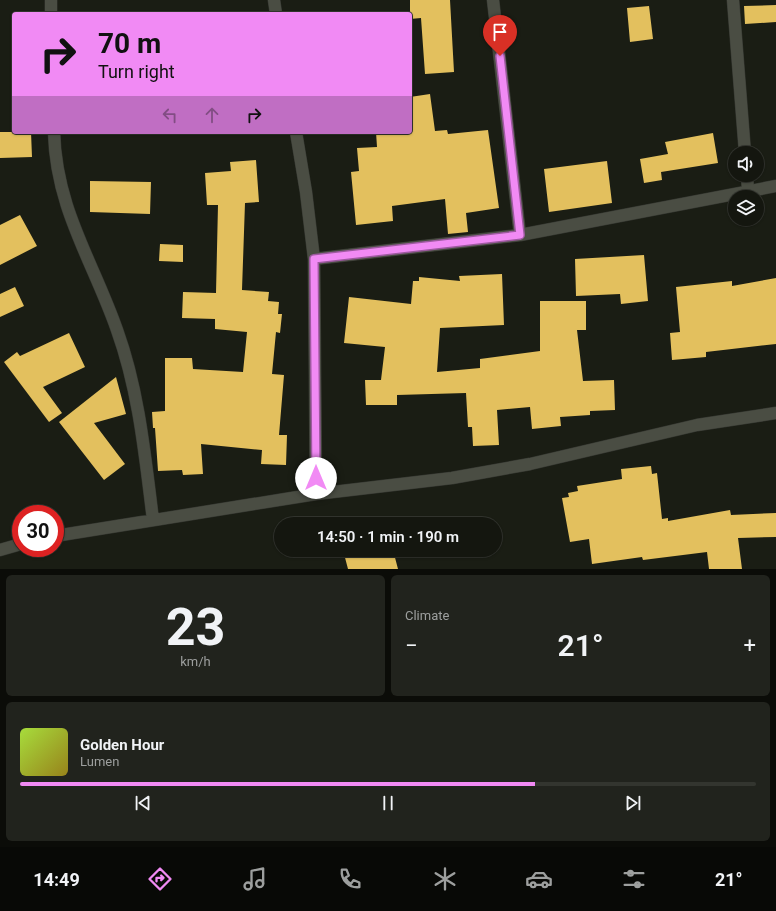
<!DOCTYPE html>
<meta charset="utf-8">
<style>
body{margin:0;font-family:Roboto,sans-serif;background:#21231d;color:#f1f3f6;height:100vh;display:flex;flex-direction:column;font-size:15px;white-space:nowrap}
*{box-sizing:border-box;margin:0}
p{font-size:13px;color:#9d9f9e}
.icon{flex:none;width:22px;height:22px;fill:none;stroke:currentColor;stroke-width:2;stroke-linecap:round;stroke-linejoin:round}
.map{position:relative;height:569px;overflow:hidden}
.sheet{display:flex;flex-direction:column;gap:6px;padding:6px;background:#0b0c08;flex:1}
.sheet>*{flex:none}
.hud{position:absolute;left:12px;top:12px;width:400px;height:122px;border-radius:4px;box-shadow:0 1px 3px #0004,0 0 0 1px #33352f;background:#f18af4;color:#111;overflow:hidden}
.controls{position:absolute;left:728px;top:146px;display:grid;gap:8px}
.controls a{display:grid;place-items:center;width:36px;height:36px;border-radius:50%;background:#14160f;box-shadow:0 1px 3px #0004,0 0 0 1px #33352f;font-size:20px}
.speed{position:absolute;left:12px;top:505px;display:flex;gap:8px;font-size:20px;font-weight:700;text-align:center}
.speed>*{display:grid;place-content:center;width:52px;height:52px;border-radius:50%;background:#14160f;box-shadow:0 1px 3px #0004,0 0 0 1px #33352f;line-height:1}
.speed .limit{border:6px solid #d22;background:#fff;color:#111}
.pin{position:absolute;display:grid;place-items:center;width:34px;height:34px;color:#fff;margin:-41px -17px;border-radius:50% 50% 50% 0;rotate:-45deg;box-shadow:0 0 4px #0007}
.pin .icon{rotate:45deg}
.me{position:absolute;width:44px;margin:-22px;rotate:0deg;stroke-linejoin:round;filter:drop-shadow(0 0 3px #0008)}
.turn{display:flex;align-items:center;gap:14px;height:84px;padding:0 20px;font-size:18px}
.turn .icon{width:52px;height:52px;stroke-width:2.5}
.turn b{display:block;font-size:28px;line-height:34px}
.lanes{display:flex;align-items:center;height:38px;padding:0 20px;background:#0003;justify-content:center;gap:20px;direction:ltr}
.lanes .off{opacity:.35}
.big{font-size:30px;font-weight:600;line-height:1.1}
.sheet .widget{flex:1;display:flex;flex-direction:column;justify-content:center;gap:6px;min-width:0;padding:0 14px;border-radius:6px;background:#21231d}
.sheet .dial{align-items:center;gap:0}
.dial b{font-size:52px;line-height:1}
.song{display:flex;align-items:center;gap:12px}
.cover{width:48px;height:48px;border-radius:6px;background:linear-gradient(135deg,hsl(80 70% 55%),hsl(50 70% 35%))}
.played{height:4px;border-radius:2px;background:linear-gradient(90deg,#f18af4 70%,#33352f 70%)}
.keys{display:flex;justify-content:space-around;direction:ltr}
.heat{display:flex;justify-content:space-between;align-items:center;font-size:22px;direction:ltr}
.sheet .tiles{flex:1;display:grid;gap:6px;grid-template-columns:1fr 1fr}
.widget:last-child{grid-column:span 2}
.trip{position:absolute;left:274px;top:517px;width:228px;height:40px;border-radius:20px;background:#14160f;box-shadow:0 1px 3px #0004,0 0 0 1px #33352f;font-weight:600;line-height:40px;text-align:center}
.menu{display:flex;height:64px;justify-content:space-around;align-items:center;background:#080906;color:#9d9f9e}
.menu .icon{width:28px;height:28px}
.menu .current{color:#f18af4}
.menu b{font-size:18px;color:#f1f3f6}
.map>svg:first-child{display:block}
</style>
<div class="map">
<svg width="776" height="569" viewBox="0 0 776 569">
<rect width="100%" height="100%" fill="#1a1d14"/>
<path fill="#e3c05e" d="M410,0H450L454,72L425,74L421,18L410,19Z
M776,5V22L745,24L744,6Z
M649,6L653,39L630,42L627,8Z
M430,94L435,131L447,130L448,134L488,130L499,208L466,213L468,232L448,234L445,199L392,206L393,221L356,225L351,172L359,171L357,148L377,147L376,132H410V97Z
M0,132H31L32,157L0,158Z
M713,133L718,163L661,172L662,180L644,183L640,159L668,154L665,142Z
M256,160L259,202L245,203L242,290L269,292L268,301L279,302L278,314H282L280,333L276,332L272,374L284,375L279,435H287L286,465L261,464L262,450L201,444L203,474L183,475L182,470L158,471L155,428H153L152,412L165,411V358H192L193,369L243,372L247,332L215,329V319L182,318L183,292L216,293L218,205H207L205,173L231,171L230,162Z
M607,161L612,203L549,212L544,169Z
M90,181L151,182L150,214L90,212Z
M20,215L37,246L0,265V225Z
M160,244L183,245V262L159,261Z
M644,255L648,301L621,304L620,294L576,296L575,259Z
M502,274L504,325L440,328L437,372L480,368V359L540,351V301H586V330H577L583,381L614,380L615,410L590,411V415L560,417L561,426L532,429L530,407L497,410L499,445L473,446L472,427H468L466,393L397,395V405H366L365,380H381L385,347L344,343L349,297L411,304L413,281H419V277L460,281L459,276Z
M776,278V344L706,352V357L672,360L670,333L680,332L676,287L732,281V286Z
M15,287L24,306L0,317V294Z
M69,333L85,367L43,387L62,413L49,422L4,362L17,352L20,356Z
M116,377L126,414L94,423L125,464L104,480L59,422Z
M651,466L652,474L657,473L662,519L668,518V521L730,510L731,515L776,513V537L738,538L742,569H709L707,552L643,560L642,557L592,564L589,539L570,542L562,498L569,497L568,493L578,491L577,486L622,479L621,469Z
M343,550H393L398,569H348Z"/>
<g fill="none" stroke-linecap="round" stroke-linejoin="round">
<g stroke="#353731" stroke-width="13">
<path id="minor" d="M51,0V14
M274,0L276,14
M493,0L520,235
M733,0L745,153
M54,132C56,209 93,261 117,330C139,391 145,456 153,520
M296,132L306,192L314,259L316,494
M747,175L748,191
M314,259L520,235L776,186
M55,536L316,494L452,478L530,464L697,425L776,413
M0,550L21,544"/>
</g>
<use href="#minor" stroke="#4a4d43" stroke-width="12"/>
</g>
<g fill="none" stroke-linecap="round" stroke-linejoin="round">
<g stroke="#9d5a9f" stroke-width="10">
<path id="route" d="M316,478L314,259L520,235L500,56"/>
</g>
<use href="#route" stroke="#f18af4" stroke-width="7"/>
</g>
</svg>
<div class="controls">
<a><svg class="icon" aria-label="sound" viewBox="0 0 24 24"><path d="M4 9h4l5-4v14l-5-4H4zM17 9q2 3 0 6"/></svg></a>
<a><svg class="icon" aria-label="layers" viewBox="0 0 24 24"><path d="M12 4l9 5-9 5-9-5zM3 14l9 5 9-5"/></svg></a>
</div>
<div class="speed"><div class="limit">30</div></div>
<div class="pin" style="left:500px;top:56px;background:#d93025"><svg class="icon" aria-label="arrive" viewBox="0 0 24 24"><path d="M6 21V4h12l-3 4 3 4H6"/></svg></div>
<svg class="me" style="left:316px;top:478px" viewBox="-20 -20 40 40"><circle r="19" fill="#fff"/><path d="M0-13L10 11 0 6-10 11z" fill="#f18af4"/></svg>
<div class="trip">14:50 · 1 min · 190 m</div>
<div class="hud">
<div class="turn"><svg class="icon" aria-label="right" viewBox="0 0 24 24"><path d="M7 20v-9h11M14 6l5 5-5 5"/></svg><div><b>70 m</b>Turn right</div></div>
<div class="lanes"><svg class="icon off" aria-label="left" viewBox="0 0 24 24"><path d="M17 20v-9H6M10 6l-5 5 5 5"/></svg><svg class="icon off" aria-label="ahead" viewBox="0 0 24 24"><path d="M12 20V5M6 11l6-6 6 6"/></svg><svg class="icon" aria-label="right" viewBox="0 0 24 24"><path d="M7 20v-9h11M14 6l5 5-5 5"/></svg></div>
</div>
</div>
<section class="sheet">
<div class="tiles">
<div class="widget dial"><b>23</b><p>km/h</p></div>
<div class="widget"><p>Climate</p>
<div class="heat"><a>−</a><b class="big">21°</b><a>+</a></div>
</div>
<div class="widget">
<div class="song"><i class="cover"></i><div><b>Golden Hour</b><p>Lumen</p></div></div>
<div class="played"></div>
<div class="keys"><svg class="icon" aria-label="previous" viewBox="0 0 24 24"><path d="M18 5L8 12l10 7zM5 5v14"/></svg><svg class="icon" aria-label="pause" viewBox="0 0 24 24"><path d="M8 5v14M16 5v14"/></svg><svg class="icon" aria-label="next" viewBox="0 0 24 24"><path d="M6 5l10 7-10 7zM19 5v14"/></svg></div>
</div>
</div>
</section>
<nav class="menu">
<b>14:49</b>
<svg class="icon current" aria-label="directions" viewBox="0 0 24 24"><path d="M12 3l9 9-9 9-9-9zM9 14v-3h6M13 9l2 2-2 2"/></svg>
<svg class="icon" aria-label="music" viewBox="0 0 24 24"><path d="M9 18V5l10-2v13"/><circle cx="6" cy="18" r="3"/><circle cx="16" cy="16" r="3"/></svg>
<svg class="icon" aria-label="phone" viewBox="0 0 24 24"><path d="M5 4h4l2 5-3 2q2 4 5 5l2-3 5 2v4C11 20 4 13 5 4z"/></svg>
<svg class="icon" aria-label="climate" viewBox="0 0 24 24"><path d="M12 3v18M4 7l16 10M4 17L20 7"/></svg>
<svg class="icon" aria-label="car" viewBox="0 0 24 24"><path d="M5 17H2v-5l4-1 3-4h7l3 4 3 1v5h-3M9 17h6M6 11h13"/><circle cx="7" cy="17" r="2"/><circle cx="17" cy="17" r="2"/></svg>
<svg class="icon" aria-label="filters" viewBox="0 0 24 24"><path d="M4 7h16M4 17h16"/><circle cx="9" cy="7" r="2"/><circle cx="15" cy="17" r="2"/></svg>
<b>21°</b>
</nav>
